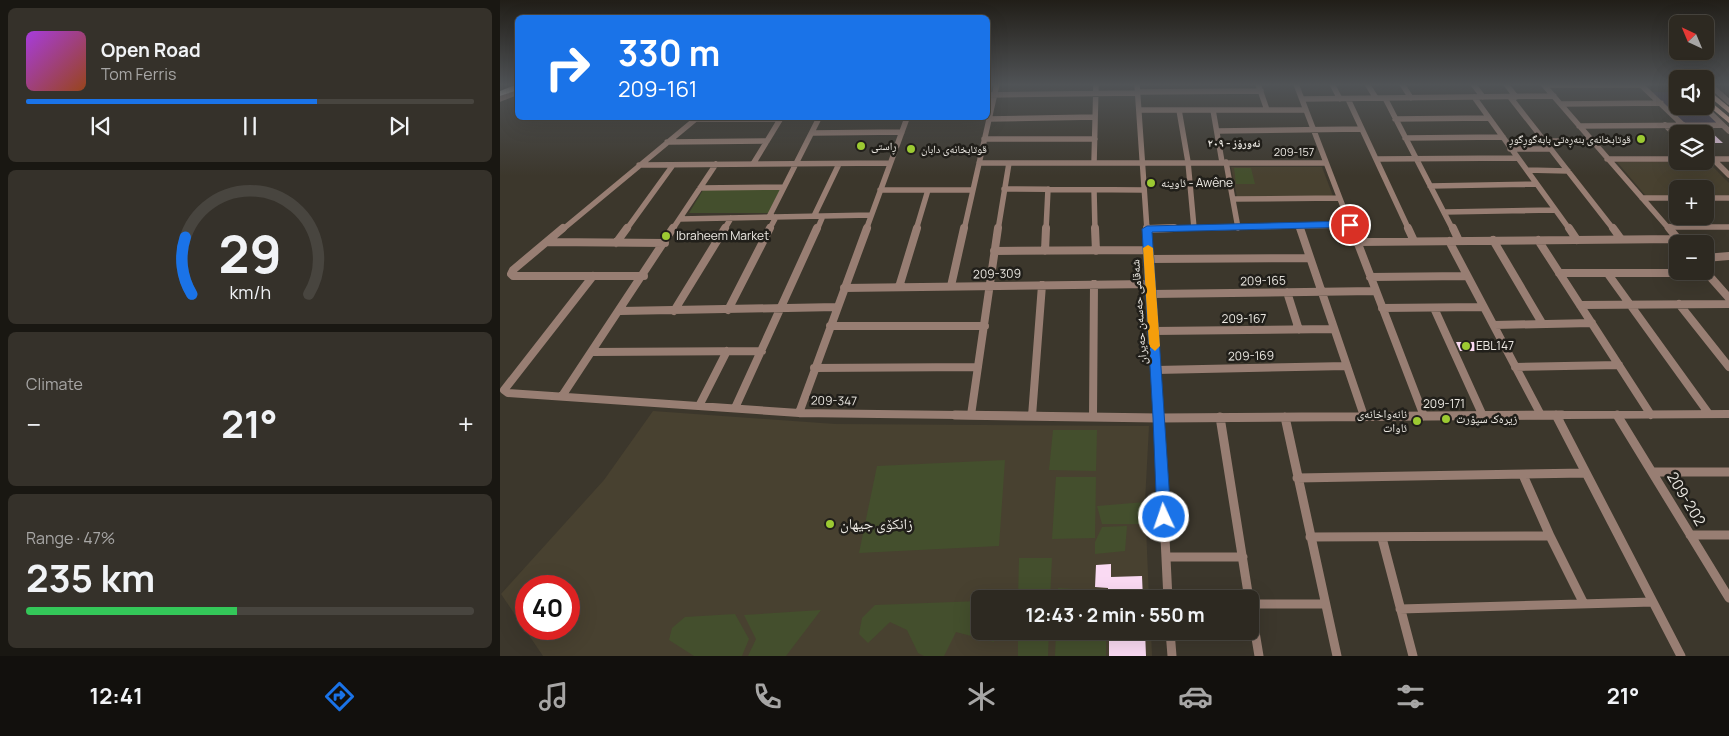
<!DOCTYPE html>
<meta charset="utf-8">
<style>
body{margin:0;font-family:Manrope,"Noto Naskh Arabic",sans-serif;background:#35312a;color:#f1f3f6;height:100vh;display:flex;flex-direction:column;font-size:19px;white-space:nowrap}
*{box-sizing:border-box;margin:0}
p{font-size:16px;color:#a7a6a5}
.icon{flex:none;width:28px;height:28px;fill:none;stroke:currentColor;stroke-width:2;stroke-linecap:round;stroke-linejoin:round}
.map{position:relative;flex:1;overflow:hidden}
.panel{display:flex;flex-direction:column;gap:8px;padding:8px;background:#191712;width:500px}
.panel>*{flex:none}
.banner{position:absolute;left:15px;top:15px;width:475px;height:105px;border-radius:8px;box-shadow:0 5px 20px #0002,0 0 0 1px #48453f;background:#1a73e8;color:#fff;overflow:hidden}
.needle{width:32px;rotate:316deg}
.fabs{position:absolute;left:1169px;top:15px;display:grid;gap:10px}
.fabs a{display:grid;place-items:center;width:45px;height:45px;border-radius:8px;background:#2d2921;box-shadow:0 5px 20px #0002,0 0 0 1px #48453f;font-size:25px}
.speed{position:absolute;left:15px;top:575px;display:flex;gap:10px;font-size:25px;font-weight:700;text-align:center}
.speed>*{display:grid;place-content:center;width:65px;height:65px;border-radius:50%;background:#2d2921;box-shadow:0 5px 20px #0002,0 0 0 1px #48453f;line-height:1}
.speed .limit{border:8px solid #d22;background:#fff;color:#111}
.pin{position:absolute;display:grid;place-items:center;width:42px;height:42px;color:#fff;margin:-21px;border:2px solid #fff;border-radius:50%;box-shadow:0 1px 5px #0007}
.me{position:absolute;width:55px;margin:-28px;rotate:357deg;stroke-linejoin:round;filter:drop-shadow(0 0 4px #0008)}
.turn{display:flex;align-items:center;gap:18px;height:105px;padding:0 20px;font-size:22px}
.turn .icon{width:65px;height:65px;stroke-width:2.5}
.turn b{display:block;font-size:35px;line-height:42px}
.big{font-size:38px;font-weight:700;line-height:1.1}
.panel .card{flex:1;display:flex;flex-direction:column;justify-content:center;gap:8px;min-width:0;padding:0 18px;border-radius:8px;background:#35312a}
.panel .dial{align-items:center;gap:0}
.dial svg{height:130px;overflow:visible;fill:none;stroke:#48453f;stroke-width:7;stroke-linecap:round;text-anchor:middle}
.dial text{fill:#f1f3f6;stroke:none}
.song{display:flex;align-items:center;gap:15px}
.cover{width:60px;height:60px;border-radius:8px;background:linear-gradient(135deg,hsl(280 70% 55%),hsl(20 70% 35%))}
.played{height:5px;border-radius:2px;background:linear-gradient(90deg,#1a73e8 65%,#48453f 65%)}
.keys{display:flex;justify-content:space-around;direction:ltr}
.heat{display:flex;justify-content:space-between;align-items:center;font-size:28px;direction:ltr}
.charge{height:8px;border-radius:4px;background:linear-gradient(90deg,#34c759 47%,#48453f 0)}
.trip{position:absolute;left:471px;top:590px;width:288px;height:50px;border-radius:8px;background:#2d2921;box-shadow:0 5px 20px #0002,0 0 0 1px #48453f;font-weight:700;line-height:50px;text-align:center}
.menu{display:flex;height:80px;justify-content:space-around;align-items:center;background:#12100d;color:#a7a6a5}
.menu .icon{width:35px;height:35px}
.menu .active{color:#1a73e8}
.menu b{font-size:22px;color:#f1f3f6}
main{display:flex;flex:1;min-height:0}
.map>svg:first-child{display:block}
</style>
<main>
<section class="panel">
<div class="card">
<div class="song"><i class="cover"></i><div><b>Open Road</b><p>Tom Ferris</p></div></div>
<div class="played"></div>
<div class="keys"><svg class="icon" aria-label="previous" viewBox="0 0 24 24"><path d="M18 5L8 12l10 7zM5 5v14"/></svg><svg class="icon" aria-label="pause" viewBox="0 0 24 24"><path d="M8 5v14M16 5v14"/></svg><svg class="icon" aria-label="next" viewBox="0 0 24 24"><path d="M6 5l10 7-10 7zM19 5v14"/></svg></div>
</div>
<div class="card dial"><svg viewBox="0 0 100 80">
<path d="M14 69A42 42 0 1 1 86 69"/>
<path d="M14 69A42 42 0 0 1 10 34" stroke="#1a73e8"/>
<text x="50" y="56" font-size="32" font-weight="700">29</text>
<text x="50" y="72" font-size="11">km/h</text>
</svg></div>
<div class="card"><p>Climate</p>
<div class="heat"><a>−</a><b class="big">21°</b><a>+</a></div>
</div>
<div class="card"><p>Range · 47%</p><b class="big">235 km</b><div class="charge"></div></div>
</section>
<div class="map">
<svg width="1229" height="656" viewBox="0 0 1229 656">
<rect width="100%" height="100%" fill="#3c372c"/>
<path fill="#484130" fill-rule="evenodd" d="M1117,162H1208L1229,183V195L1205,196V189H1178L1177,196H1146Z
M731,167H822L833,196L737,197Z
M153,411L335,424L649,426L645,502L649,599H480V631H651L652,656H43L1,594L104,480ZM26,586H69V629H26Z"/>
<path fill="#423b4c" d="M1150,92H1177L1178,106H1203L1221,123H1183Z"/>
<path fill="#444f2d" d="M734,168H751L755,184H736Z
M282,188L269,213H189L203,190Z
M553,430H597L596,471L549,470Z
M505,460L499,546L359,553L377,466Z
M556,477H596L595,538L552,539Z
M645,502L646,524H602L597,506Z
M627,526L625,551L595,554V542L602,527Z
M519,558H552L550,599H518Z
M558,588L606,591V599H557Z
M480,601V631H494V642L456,632L444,656H424L418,653L407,630L390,622L368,643L359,634L362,618L375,605Z
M321,610L286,656H248L256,639L244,615Z
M235,614L249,639L242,656H194L169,640L172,628L185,617Z
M518,631H549L548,656H518Z
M556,631H606V656H555Z"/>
<path fill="#fadaf3" d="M1177,130H1209L1223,143H1205V134H1181Z
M956,342H974L978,351H960Z
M611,564V577L642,576L643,599H608V588L595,587L596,565Z
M609,631H645L646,656H609Z"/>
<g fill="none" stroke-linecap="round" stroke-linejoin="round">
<path stroke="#987e73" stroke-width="5.5" d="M637,84L647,230
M758,84L767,110
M796,84L852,230
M832,84L840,99
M867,84L876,98
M902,84L911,98
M973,84L983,97
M1006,84L1016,97
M1043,84L1170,230
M1140,84L1183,125
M1209,84L1229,102
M1044,85H1141
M637,92L761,91
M488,95L637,93
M974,97L1070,230
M1010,97L1114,230
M885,98L953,230
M0,99L18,92
M802,99L1054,96
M848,99L909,230
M1061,104L1161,103
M1203,106L1229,131
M639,110H806
M679,110L688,162L694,228
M713,110L722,162
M195,119H280
M489,119L595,117
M895,119L988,118
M1165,125L1178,137
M1079,126L1222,125
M717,131L861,129
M312,133L402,132
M905,138L1003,137
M484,139H595
M1044,141H1092
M167,142L267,141
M1010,149H1050
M876,159L1017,158
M1107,159H1178
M1205,159H1229
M1213,159L1229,175
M726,162L738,228
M479,163H826
M594,163L596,84
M253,164L281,118
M139,165L390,163
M1027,170L1068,171
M930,186L1036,184
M200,188L284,187
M504,189L644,190
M380,190H473
M594,190L595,230
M1142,198H1178
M1205,198H1229
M733,199L839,198
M945,212L1055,210
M314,216L339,164
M269,217L319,118
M180,219L371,215
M799,227L800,230
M1167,227H1229
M647,229L850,225
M62,230L197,118
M126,230L173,165
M172,230L216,164
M224,230L231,218
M269,230L276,217
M317,230L323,216
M366,230L407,118
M416,230L428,190
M464,230L497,84
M498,230L509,163
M546,230L548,189"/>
<path stroke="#987e73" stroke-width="8" d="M63,228L13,270L11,274L13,276H144
M595,228L596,251
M647,228L659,416
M800,228L864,416
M852,228L924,416
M908,228L914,241
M953,228L959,241
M1069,228L1077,240
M1113,228L1121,239
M1169,228L1182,244
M647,229L674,228
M993,240L1042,323
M1038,240L1151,415
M949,241L1041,415
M47,242L165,243
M857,242L1177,239
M116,243L127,228
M494,251L648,250
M545,251L546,228
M1205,258L1229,256
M649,259L810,258
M1205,271L1229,298
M1059,273H1206
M1108,274L1209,414
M93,276L4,390L8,393L299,413L545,416
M870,277L967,276
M451,286L464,228
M399,287L417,228
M344,288L650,284
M787,292L799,330
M651,294L875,291
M1179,304L1229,367
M1080,305L1229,304
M882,308L983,307
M934,308L983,416
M228,310L270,228
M120,311L337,307
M174,311L225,228
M994,325L1092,323
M330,326H485
M654,331L834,329
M92,352L262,351
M1015,367L1119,365
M314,368L478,367
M656,370L847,366
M62,396L173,228
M199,406L227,351
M235,408L317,228
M299,413L367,228
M471,415L498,228
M532,416L542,285
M593,416L594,284
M884,416L1229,414"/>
<path stroke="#987e73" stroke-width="9" d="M455,415L659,418L1062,415
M659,415L668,599
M863,415L864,417
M1056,415L1181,656
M1117,415L1229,598
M720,417L749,599
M785,417L837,656
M1152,472H1229
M1023,475L1050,536L1084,604
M797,478L1085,473
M1190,535H1229
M810,537L1050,536
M882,538L913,656
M666,557H743
M750,602L759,656
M750,604H825
M900,609L1153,602
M670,631L672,656"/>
<path fill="#f9c4ae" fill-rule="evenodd" d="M1205,87L1229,107V113L1205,93Z
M1205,97L1229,117V123L1205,103Z"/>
<path fill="#faede7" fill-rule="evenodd" d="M15,85H18V90L0,96V91Z"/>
</g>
<linearGradient id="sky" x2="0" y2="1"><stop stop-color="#211e18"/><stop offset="0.48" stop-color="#505356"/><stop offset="1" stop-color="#505356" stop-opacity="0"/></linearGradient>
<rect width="1229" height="176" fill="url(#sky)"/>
<path fill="#1a73e8" stroke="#114b97" d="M850,221L853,222V227L652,232L671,517L669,522L664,524L659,522L657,517L653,418L642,229L647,226Z"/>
<path fill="#f59e0b" d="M648,245L653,248L660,346L655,351L649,346L643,248Z"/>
<g fill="#9cca32" stroke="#211f1a" stroke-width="2">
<circle cx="1141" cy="139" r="5"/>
<circle cx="361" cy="146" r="5"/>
<circle cx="411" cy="149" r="5"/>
<circle cx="651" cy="183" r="5"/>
<circle cx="166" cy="236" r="5"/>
<circle cx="966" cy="346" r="5"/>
<circle cx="946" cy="419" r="5"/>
<circle cx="917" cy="421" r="5"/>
<circle cx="330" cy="524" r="5"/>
</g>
<g text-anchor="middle" stroke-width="5" stroke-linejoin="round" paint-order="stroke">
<g font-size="11" fill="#ece9e3" stroke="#211f1a" text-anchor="start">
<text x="1131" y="143" text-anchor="end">قوتابخانەی بنەڕەتی بابەگوڕگوڕ</text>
<text x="371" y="150">ڕاستی</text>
<text x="421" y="153">قوتابخانەی دابان</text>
</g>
<g font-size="11" font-weight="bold" fill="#ece9e3" stroke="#211f1a">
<text x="734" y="147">نەورۆز - ٢٠٩</text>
</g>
<g font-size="11" fill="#ece9e3" stroke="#211f1a">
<text x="794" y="156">209-157</text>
</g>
<g font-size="12" fill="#ece9e3" stroke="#211f1a" text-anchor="start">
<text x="661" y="187">ئاوینە - Awêne</text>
<text x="176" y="240">Ibraheem Market</text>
<text x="976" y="350">EBL147</text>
<text x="907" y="418" text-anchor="end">نانەواخانەی<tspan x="907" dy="14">ئاوات</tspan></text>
<text x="956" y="423">زیرەک سپۆرت</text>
</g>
<g font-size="12" fill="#ece9e3" stroke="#211f1a">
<text transform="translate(497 274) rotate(-1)" y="4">209-309</text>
<text transform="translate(763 281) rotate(-1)" y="4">209-165</text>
<text transform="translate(639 312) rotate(-94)" y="4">شەقامی حەسەن حەیران</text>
<text x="744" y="323">209-167</text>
<text transform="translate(751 356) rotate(-1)" y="4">209-169</text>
<text transform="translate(334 401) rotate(1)" y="4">209-347</text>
<text x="944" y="408">209-171</text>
</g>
<g font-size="15" fill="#ece9e3" stroke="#211f1a">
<text transform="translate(1186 499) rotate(59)" y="5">209-202</text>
</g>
<g font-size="15" fill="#ece9e3" stroke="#211f1a" text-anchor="start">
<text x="340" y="529">زانکۆی جیھان</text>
</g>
</g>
</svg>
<div class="fabs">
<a><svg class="needle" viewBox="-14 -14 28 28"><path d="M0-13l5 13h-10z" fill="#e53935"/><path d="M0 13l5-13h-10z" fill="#a7a6a5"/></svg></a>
<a><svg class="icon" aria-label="sound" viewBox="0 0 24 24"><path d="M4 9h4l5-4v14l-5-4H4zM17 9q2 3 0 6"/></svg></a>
<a><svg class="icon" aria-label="layers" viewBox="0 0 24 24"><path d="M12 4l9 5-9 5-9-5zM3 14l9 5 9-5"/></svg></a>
<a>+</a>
<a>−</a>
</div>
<div class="speed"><div class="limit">40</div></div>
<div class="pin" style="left:850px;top:225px;background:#d93025"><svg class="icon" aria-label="arrive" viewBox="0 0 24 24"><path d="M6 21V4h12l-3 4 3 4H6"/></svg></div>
<svg class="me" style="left:664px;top:517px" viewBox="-20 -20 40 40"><circle r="17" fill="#1a73e8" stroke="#fff" stroke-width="3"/><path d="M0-11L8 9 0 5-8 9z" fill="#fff"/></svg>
<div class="trip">12:43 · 2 min · 550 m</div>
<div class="banner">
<div class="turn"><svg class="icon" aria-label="right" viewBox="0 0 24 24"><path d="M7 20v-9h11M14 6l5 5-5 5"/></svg><div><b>330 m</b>209-161</div></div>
</div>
</div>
</main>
<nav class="menu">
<b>12:41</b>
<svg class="icon active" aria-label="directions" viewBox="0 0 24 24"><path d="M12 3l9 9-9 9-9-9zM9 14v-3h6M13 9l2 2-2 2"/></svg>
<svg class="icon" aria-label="music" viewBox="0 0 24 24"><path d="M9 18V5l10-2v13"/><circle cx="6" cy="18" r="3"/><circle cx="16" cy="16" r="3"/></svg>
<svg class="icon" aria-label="phone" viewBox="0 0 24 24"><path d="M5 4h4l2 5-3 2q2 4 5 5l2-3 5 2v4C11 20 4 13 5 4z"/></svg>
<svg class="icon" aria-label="climate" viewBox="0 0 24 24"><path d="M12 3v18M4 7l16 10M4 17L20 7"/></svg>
<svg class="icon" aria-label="car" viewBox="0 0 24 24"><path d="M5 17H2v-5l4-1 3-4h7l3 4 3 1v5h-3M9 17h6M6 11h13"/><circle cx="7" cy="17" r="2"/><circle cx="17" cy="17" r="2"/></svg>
<svg class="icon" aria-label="filters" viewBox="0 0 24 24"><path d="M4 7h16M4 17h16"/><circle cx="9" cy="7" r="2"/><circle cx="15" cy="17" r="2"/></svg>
<b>21°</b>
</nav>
